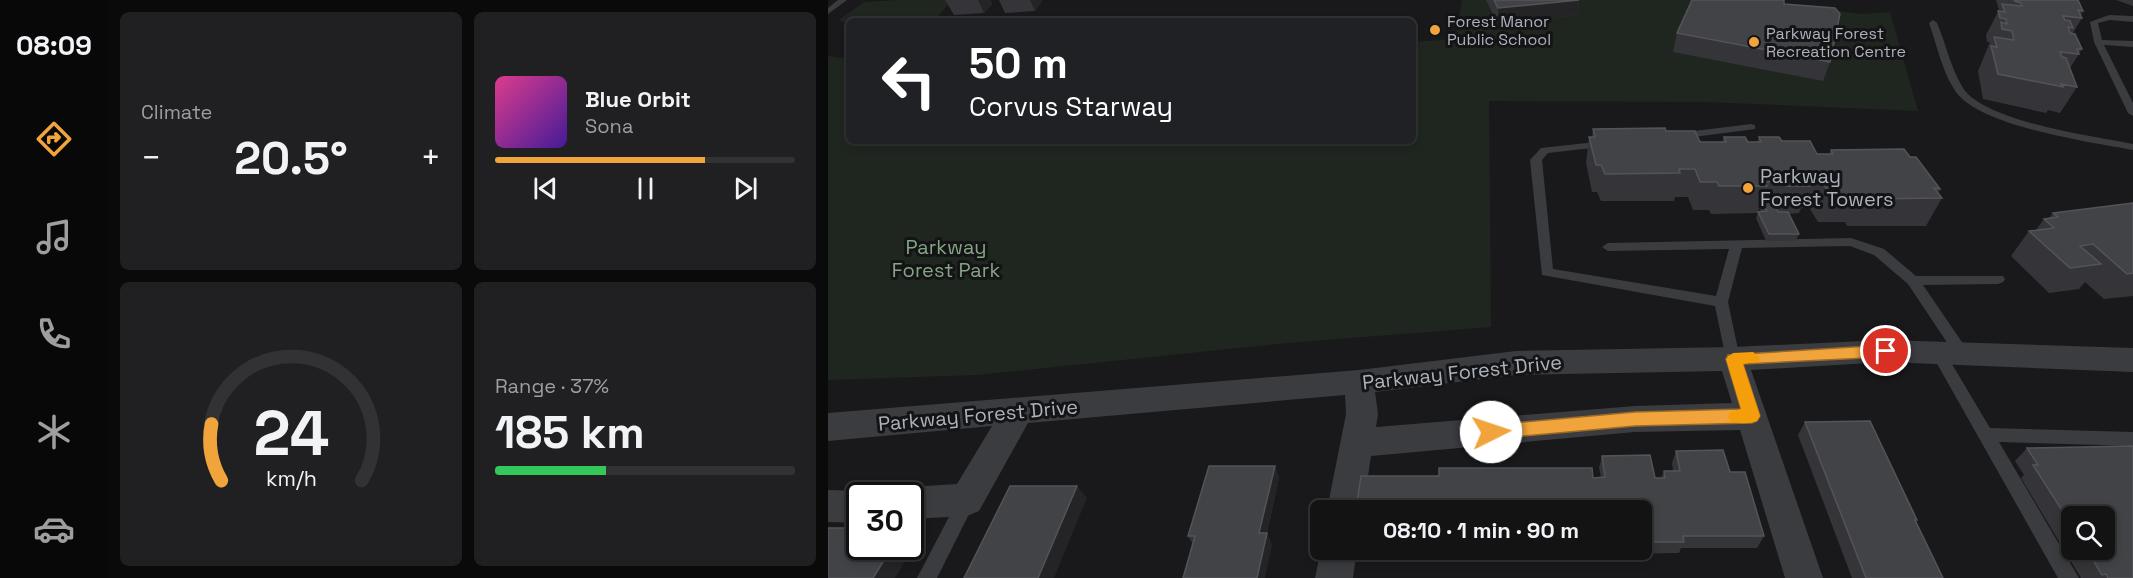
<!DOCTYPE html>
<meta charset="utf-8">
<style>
body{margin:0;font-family:"Space Grotesk",sans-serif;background:#202022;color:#f1f3f6;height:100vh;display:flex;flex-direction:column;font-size:22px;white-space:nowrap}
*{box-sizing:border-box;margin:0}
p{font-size:20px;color:#9d9ea0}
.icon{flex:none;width:33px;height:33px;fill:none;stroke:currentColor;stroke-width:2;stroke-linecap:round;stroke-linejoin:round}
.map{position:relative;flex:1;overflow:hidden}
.panel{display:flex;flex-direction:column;gap:12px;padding:12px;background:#0a0a0b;width:720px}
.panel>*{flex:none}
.top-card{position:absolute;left:18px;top:18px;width:570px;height:126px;border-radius:9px;box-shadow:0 3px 9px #0003,0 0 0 2px #323234;background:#202124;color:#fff;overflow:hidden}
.controls{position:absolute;left:1233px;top:506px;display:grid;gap:12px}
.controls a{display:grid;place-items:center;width:54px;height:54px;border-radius:9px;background:#131314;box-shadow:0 3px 9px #0003,0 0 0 2px #323234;font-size:30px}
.speed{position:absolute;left:18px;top:482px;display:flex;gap:12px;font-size:30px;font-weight:700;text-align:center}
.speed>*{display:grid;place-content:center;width:78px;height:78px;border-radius:50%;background:#131314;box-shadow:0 3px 9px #0003,0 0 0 2px #323234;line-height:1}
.speed .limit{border:3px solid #111;border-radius:9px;background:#fff;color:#111}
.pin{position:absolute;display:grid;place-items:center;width:51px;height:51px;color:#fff;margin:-26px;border:3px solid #fff;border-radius:50%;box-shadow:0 2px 6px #0007}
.me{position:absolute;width:66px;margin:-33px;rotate:86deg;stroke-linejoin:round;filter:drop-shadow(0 0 4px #0008)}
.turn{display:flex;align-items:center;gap:21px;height:126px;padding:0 24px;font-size:27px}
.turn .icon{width:78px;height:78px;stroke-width:2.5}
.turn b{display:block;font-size:42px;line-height:51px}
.big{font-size:45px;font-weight:600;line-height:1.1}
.panel .widget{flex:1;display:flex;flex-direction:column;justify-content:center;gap:9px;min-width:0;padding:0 21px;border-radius:9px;background:#202022}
.panel .dial{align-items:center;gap:0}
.dial svg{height:156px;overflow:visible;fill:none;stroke:#323234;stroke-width:7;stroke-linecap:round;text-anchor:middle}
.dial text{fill:#f1f3f6;stroke:none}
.song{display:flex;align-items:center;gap:18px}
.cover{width:72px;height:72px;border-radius:9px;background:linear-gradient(135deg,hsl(330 70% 55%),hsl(260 70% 35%))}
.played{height:6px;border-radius:3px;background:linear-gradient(90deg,#f1a43b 70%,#323234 70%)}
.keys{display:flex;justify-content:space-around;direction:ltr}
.heat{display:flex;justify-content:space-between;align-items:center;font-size:33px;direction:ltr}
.charge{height:9px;border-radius:4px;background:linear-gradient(90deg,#34c759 37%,#323234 0)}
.panel .tiles{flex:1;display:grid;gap:12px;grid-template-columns:repeat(2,1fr)}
.trip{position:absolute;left:482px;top:500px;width:342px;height:60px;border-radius:9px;background:#131314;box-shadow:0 3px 9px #0003,0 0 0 2px #323234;font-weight:600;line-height:60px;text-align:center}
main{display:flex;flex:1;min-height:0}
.dock{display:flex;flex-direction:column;width:108px;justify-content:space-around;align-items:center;background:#080808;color:#9d9ea0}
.dock .icon{width:42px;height:42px}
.dock .selected{color:#f1a43b}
.dock b{font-size:27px;color:#f1f3f6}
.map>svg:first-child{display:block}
</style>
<main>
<nav class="dock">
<b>08:09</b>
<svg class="icon selected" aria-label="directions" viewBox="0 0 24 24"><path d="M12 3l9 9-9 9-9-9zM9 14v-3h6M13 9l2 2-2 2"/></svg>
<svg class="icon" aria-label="music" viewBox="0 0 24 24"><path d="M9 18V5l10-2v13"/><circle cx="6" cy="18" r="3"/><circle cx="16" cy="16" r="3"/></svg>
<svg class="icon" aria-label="phone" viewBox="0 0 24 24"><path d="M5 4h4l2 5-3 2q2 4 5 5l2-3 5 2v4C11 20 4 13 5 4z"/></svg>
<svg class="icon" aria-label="climate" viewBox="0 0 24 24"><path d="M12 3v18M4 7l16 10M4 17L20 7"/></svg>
<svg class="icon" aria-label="car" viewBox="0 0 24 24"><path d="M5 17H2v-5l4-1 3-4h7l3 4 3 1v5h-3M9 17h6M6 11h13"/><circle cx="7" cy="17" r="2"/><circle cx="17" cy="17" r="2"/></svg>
</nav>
<section class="panel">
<div class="tiles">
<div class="widget"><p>Climate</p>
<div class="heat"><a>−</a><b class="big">20.5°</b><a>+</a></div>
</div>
<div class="widget">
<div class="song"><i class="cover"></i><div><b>Blue Orbit</b><p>Sona</p></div></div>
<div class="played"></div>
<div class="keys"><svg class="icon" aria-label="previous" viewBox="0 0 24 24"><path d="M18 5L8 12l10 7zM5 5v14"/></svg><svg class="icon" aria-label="pause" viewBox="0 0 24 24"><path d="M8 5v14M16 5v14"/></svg><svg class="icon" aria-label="next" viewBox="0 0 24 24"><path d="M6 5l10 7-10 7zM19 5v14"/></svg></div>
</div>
<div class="widget dial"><svg viewBox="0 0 100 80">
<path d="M14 69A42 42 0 1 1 86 69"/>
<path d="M14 69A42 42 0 0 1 9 40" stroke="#f1a43b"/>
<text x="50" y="56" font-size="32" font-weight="700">24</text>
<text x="50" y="72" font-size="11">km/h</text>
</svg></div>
<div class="widget"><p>Range · 37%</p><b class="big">185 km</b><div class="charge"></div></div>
</div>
</section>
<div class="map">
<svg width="1305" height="578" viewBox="0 0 1305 578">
<rect width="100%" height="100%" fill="#19191b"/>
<path fill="#1f261f" d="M70,0H124L106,21H21V25L11,20L36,2Z
M634,0H929L1033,14L1062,12L1090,111L880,102L661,101L663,327L459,343L148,375L0,380V56L21,59V141H585V42L628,39Z"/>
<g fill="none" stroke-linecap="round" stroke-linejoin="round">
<path fill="#3a3c40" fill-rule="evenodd" d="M10,0H19L0,14V8Z
M1281,15L1305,16V22L1282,20L1270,23L1274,40L1305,41V47L1276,45L1305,103V116L1300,113L1266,42L1262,22Z
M1105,20L1109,23C1118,44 1123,69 1135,88C1157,122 1266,136 1305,144V150C1263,142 1153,127 1128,92C1114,72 1109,45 1101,23Z
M923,124L927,125V129L850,139L845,136L850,133Z
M777,141L781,142V146L720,153L714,160L725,269L888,296L901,249L780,251L774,247L780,243L1023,238L1056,249L1088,276H1175L1177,279L1175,282L1170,284L1095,285L1140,351L1142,355L1140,359H1130L1080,284L1046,255L1022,246L914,248L900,302L912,359L910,363L905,365L900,363L898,359L887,306L714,275L702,160L713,148Z
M1110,347L1115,349L1162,428L1305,432V446L1171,442L1251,578H1230L1103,353L1105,349Z
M139,492L145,494L148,500L109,578H89L133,494Z"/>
<path fill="#3a3c40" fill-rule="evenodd" d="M1058,340L1305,348V372L1058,362L923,370L995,578H957L912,430L807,432L543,456L535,510H499L518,414L517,395L200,423L151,511L139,516L82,519V495H68L70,492L82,487L129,484L164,426L0,441V413L531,370L688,351L905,347ZM894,371L904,403L807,406L548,427L550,414L547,392L688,375Z
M0,490L32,491L43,495H32V523L0,522Z
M493,549H529L525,578H487Z"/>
</g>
<path fill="#353539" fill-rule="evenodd" d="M117,0H162L164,4L156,13L126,15Z
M171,0H213L214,1L207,11L177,13Z
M658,0H751L750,15L670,24Z
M1168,0H1250L1255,11L1253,15L1254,18L1245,33L1254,49L1242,68L1249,87L1232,113L1220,110L1218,113L1155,99L1150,71L1162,42H1159L1158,35L1171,10Z
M1288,0H1305V6Z
M956,4L1002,62L995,81L845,52L849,33Z
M765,129L838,131L872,142H894L896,137L920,142H929L931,137L954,141L989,154H1001L1003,150L1082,157L1112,189L1110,193L1114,198L1098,226H1019L1017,222H990L982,209L973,208L971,213L961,214L971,234L968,241H938L928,218L930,212H933L932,209H931L929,213L883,214L881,210H865L860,197H847L846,201H773L769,192H764L758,163L761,137H764Z
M1305,203V296L1276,299L1257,282L1251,289L1221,293L1183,256L1201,231L1208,230L1216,219L1221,218L1225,213Z
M977,422L1089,520L1087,522L1115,578H1024L970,435Z
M1199,448L1305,578H1253L1193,478L1196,475L1187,461ZM1244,516L1276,549H1244Z
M848,451L902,472L936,536L929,548H853L851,553L770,554V549H813V510L765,478L773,477L771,468L774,456L827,478H833L836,471H845L844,463Z
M447,466L451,478L439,533L444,545L365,544L360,536Z
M526,549H611V551L527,552Z"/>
<path fill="#242427" d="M150,0H162L164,4L156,13Z
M202,0H213L214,1L207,11Z
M751,0L750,15L670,24V8Z
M447,466L451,478L436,545L431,533Z
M249,486L259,498L226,578H210Z
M439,533L444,545L437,578H429Z
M82,534L90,540L67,578H45L65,546H82Z"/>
<path fill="#424347" stroke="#525459" stroke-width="1.5" d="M666,0H751L670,8Z
M864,0H956V4L1007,8L1012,14L1002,62L849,33Z
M1186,0H1250L1255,11L1250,10L1254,18L1235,16L1237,20L1242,21L1245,28L1240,27L1242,33L1247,34L1254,49H1249L1251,54L1232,52L1234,57L1238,58L1249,87L1233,84L1235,87L1170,74L1163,46L1169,47L1166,37L1186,40L1184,31L1174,29L1173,22L1179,24L1178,19L1172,18L1170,11L1177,12L1174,4L1194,6L1193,3L1187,1Z
M837,128L838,131H867L872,142H898L896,137H917L920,142H933L931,137H951L954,141H982L989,154H1005L1003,150L1076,149L1082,157H1088L1112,189L1106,188L1114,198L1032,199L1030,195H1002L994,181H979L982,186H958L956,182H937L939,186H891L889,182H872L867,169H851L852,173L777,174L773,165H768L761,137H767L765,129Z
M934,202H946L950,212H960L971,234H941L930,212L939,211Z
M1305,203V273L1299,274L1265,244L1252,246L1273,264L1242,268L1201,231L1226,228L1216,219L1230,217L1225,213Z
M1042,421L1089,520H1087L1115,578H1038L977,422Z
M1305,446V578H1280L1278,574L1274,575L1258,549H1276V516H1244V526L1205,465H1210L1199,448Z
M895,450L902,472H917L936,536H855L856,542H813V510H528L533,476H611V468H764L765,478L777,477L774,456L822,455L827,478H837L836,471H852L848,451Z
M381,466H447L431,533H439L429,578H355L367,536H360Z
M182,486H249L210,578H136Z
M0,528H32V546H65L45,578H0Z"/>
<path fill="#f1a43b" stroke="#9d6b26" stroke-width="1.5" d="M1058,345L1065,351L1058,357L915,364L932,416L929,421L924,423L807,426L663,439L657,437L655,432L657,427L663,425L807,412L913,409L898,359L900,355Z"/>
<path fill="#f59e0b" d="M925,352L932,358L930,362L915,364L932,416L929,421C921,424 911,424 902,421L900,416L902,412L913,409L898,359L905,353Z"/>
<g fill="#f1a43b" stroke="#141416" stroke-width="2">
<circle cx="607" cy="30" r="6"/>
<circle cx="926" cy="42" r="6"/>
<circle cx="920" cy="188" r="6"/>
</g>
<g text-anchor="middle" stroke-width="6" stroke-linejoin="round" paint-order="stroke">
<g font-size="16" fill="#acb2bb" stroke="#141416" text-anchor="start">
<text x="619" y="27">Forest Manor<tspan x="619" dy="18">Public School</tspan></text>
<text x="938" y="39">Parkway Forest<tspan x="938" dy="18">Recreation Centre</tspan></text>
</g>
<g font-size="20" fill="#acb2bb" stroke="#141416" text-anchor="start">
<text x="932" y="183">Parkway<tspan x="932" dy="23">Forest Towers</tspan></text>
</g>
<g font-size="20" fill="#84a583" stroke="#141416">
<text x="118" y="254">Parkway<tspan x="118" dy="23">Forest Park</tspan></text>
</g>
<g font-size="20" fill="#acb2bb" stroke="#141416">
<text transform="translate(634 372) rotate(-6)" y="7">Parkway Forest Drive</text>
<text transform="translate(150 415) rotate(-5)" y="7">Parkway Forest Drive</text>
</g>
</g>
</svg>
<div class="controls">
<a><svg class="icon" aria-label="search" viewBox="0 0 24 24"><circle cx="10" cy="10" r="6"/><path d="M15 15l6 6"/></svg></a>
</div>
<div class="speed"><div class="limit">30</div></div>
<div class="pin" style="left:1058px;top:351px;background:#d93025"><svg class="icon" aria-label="arrive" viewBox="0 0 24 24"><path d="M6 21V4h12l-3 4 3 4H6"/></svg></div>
<svg class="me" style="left:663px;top:432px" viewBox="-20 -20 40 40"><circle r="19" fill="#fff"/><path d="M0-13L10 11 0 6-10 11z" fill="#f1a43b"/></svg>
<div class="trip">08:10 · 1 min · 90 m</div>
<div class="top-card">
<div class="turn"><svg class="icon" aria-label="left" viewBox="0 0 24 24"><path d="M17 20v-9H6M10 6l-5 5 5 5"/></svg><div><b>50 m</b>Corvus Starway</div></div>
</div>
</div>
</main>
